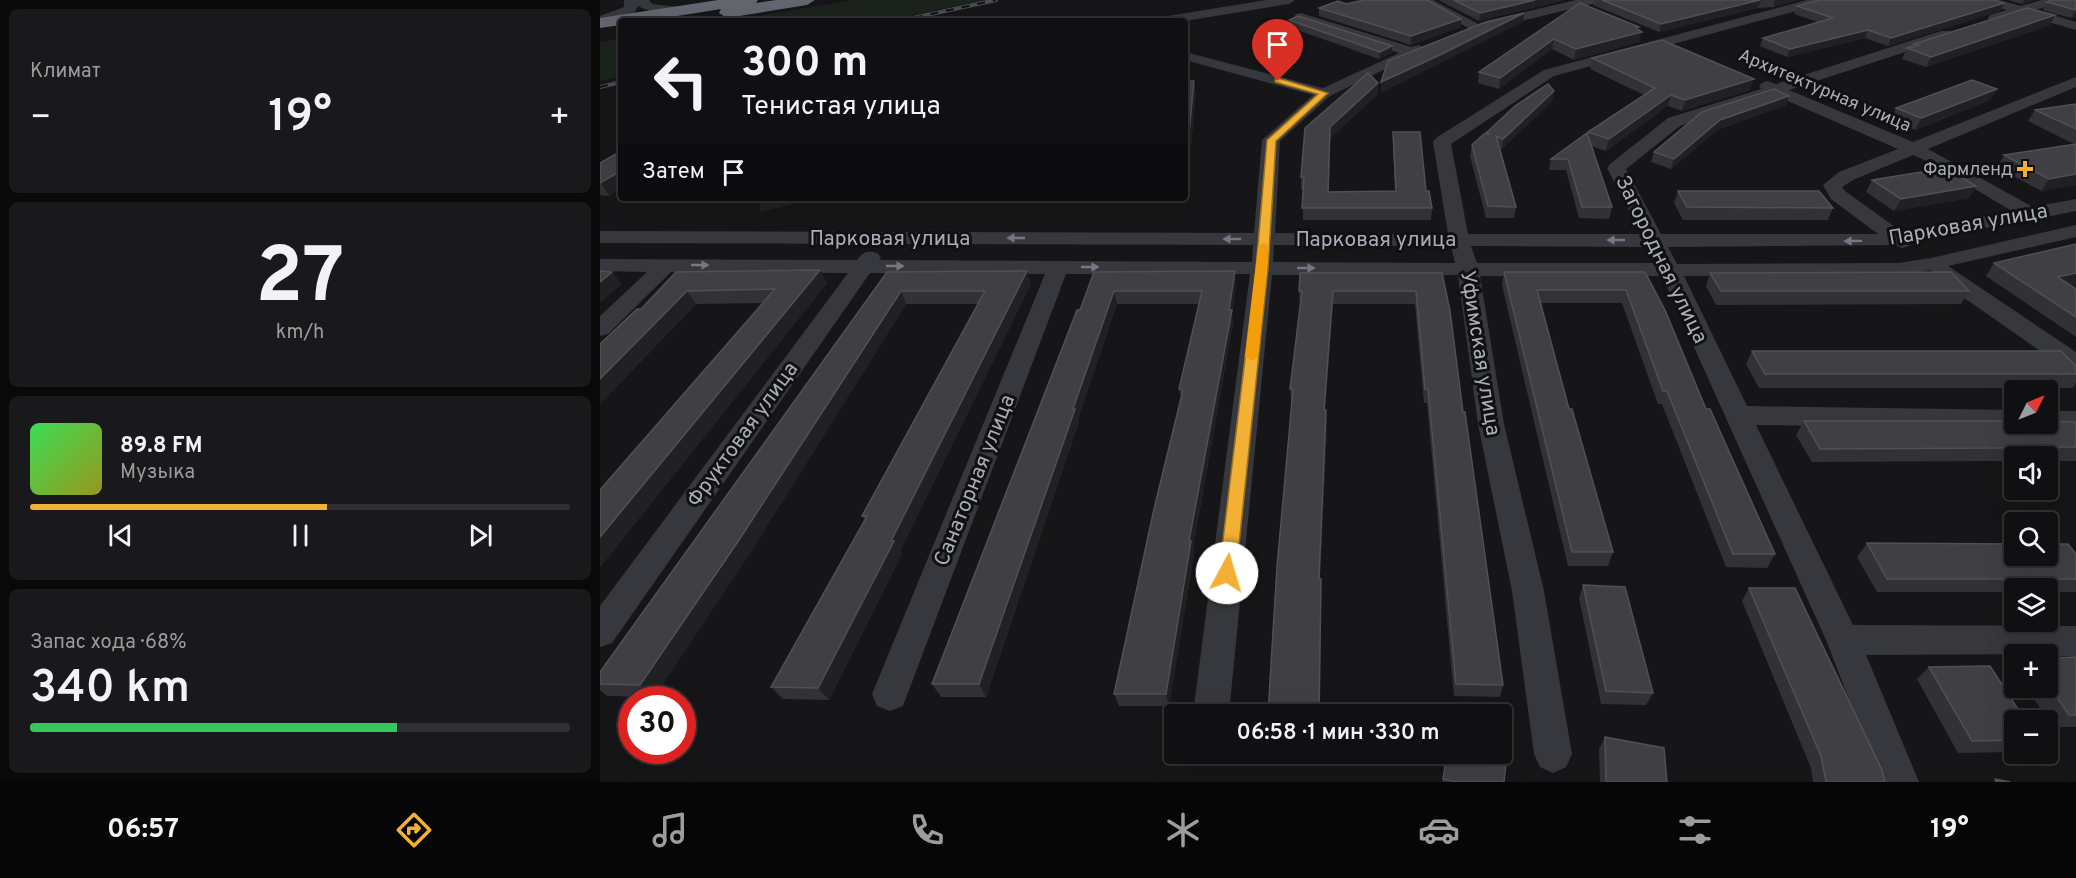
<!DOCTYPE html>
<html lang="ru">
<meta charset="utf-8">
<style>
body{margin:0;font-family:Overpass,sans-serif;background:#19191b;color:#f1f3f6;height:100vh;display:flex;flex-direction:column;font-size:22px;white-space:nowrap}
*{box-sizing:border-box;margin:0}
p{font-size:20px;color:#9c9d9f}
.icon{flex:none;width:33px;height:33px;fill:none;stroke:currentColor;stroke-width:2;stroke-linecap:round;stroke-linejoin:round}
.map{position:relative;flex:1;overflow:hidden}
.sheet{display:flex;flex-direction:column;gap:9px;padding:9px;background:#09090a;width:600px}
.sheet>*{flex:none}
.guide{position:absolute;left:18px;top:18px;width:570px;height:183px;border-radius:6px;box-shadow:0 6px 24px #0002,0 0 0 2px #303032;background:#101012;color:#f1f3f6;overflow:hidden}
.needle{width:39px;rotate:47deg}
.buttons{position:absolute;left:1404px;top:380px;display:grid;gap:12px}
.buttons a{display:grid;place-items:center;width:54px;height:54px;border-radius:6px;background:#101012;box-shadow:0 6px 24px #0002,0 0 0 2px #303032;font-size:30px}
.speed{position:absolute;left:18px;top:686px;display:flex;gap:12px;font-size:30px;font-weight:700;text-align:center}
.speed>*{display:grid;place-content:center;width:78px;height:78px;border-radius:50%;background:#101012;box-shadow:0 6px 24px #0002,0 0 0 2px #303032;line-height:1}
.speed .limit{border:9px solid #d22;background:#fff;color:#111}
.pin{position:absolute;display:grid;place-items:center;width:51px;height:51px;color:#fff;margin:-62px -26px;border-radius:50% 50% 50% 0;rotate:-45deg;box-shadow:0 0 6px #0007}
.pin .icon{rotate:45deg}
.me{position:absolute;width:66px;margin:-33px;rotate:6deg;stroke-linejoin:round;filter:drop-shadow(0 0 4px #0008)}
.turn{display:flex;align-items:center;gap:21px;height:126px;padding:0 24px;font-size:27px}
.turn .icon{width:78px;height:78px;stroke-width:2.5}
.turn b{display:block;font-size:42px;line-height:51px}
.then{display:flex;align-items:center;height:57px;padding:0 24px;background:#0003;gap:12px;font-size:22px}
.big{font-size:45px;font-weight:600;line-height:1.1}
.sheet .card{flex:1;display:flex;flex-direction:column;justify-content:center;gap:9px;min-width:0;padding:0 21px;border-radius:9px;background:#19191b}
.sheet .dial{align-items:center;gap:0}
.dial b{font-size:78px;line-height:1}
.song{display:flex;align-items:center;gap:18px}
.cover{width:72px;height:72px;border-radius:9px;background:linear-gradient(135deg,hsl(130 70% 55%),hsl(60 70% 35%))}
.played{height:6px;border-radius:3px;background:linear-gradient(90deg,#f2b134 55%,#303032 55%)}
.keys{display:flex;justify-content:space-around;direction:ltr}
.heat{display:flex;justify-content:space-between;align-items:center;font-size:33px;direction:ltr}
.charge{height:9px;border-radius:4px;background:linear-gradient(90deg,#34c759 68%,#303032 0)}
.trip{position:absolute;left:564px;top:704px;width:348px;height:60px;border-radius:6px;background:#101012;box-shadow:0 6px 24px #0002,0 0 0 2px #303032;font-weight:600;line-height:60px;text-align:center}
.menu{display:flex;height:96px;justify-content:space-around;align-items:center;background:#060607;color:#9c9d9f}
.menu .icon{width:42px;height:42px}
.menu .current{color:#f2b134}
.menu b{font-size:27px;color:#f1f3f6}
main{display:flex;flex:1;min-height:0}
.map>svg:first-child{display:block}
</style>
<main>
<section class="sheet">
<div class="card"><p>Климат</p>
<div class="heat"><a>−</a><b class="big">19°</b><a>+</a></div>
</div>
<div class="card dial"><b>27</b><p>km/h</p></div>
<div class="card">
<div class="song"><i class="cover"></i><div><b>89.8 FM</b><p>Музыка</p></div></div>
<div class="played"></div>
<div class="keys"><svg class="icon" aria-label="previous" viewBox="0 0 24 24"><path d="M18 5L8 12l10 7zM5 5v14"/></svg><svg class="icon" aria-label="pause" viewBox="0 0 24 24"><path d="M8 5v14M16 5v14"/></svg><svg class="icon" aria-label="next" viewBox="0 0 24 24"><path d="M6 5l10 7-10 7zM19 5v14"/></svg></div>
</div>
<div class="card"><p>Запас хода · 68%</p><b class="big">340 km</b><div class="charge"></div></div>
</section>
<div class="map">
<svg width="1476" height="782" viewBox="0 0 1476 782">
<rect width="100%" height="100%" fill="#161618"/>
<path fill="#1c231d" d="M254,0H386L282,21H127Z
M21,38V76L0,81V42Z
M175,198H206L207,201L160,212L159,202Z"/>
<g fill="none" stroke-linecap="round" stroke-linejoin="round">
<path fill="#37383d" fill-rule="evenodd" d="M24,0H49L52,4L79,7L85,11C76,19 48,12 38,6L35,12L0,25V16L24,7Z
M666,0H695L689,4L585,21H555L562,17Z
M817,0H833L884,27L877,31L872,30Z
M976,0H998L996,3L891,28L884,24L886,21Z
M1207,0H1228L1226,3L954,76L851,144L868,234H1041L1007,168L1010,164L1068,118L1161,89L1159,86L1162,83L1167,81L1176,84L1341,31H1351L1353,34L1351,37L1189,90L1313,142L1476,77V87L1328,149L1433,207L1476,199V211L1446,217L1443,221L1436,223L1427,220L1312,242L1309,246L1302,248L1293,245L1068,247L1077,264L1298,263L1331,258L1476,225V237L1348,266L1476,352V372L1467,370L1333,276L1331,270L1298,275L1084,276L1147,406L1414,410V423H1425L1414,428L1156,425L1253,625L1476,626V656H1448V654L1266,655L1319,782H1281L1226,640L1062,276H880L904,424L944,591L972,754L966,767L953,773L940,767L934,754L912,591L878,424L858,275H672L629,714H593L650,274H466L303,706L290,711L277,706L272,694L445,274L270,273L12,643L0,647V606L248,273L71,272L8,334L0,336V316L47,272L0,271V259L257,260C263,252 267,250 277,253L281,257L279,260L652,262L653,245L0,243V231L654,233L662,140L713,95L585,60V52L723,88L799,53L696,20L694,17L696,14L701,13L811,47L819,45L826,49L730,96L680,141L675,233L848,234L833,142L836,138L944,70ZM1174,95L1298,149L1239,172L1223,185L1231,199L1278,234H1061L1026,169L1080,126ZM1313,155L1331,163L1412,211L1302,232L1245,191L1242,187L1253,180ZM674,245L851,246L855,263L673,262ZM871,246L1047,247L1056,263H877Z
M1379,0H1399L1421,6L1442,0H1461L1459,3L1435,10L1476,22V30L1421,14L1395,22L1390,21L1388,18L1390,15L1407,10L1381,3Z
M1448,411H1476V429H1448L1439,427L1437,423H1448Z"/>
<path fill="#63666e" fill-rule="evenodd" d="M118,0H158L156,3L176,0H215L207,5L127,18L119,13L121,9L46,21H21V25L0,28V18Z"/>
<g stroke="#4a4c52" stroke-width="4">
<path id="rail" d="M299,21L396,0
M0,87L21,82"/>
</g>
<use href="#rail" stroke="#111113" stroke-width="2" stroke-dasharray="8" stroke-linecap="butt"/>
</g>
<path fill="#323236" d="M838,0H962L961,1L879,21Z
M994,0H1198L1173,7L1158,8L1059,32L993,5Z
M1408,0H1434L1422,4Z
M1476,0V17L1471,18L1443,10L1447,2Z
M980,3L1038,29L1039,42L974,60L952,49L899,89L878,83L879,72Z
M746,4L861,27L811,45L719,16V8Z
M1197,6L1400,11L1288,46L1265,38L1187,57L1160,46L1163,38L1218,22L1194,14Z
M689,20L792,46V53L779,59L689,27Z
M1450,25L1326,67L1302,59L1307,48L1312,47L1314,44Z
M992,58L1150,90L1082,111L1068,106L1006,151L991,146L1012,207L1009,219L979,218L966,170H949L951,159L987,134L988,132L1044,95L990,69Z
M585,81L596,92L591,145H585Z
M954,91L952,101L902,149L900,148L916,207L914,218H886L870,156L872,145L886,134V133Z
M778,94L730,138L729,192L795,191L793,143V132L826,191L832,208L831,220H703V189H701V177L705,128Z
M1189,96L1186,105L1117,130L1071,169L1051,162L1054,152Z
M1390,100L1315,130L1291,120L1296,108Z
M1476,104V185L1441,191L1397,167L1404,155L1474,144L1428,121L1435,110Z
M21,151V188L9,196L0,195V163Z
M1272,180L1376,186L1369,198L1294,211L1266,192Z
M1078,191L1233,208L1228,220H1083L1074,203Z
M1394,263L1476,284L1470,285L1476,289V337L1386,276Z
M76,272L227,283L0,567V490L163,303L96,304L0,404V344L41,309Z
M287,272L431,284L300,551L302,554L229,700L183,699L171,687L265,520L262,516L378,304H306L150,553L54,697L7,696L0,690V672Z
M494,272L636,284L632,314L633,323L593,548L594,554L569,706H519L514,694L581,398L579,389L599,304H517L478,419L479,422L386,697H341L332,684L480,310Z
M904,272H1045L1106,409L1175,554L1167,568L1126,567L1062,404H1058L1022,303H940L969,409L1013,552L1008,566H968L902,285Z
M842,273L863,412L903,685L900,697L854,696L827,403H824L815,304H733L725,410H726L727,424L720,579H721V593L720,714H668L692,403H691L690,389L700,304L699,291Z
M1110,273L1369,291L1361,304L1116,305L1106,286Z
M1152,351L1476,366V383L1473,388H1159L1146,364Z
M1204,421L1476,422V461H1448V456H1414V460L1413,458L1410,461H1387L1212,462L1196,435Z
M1267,543L1476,554V592H1448V588H1414V592H1277L1257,557Z
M983,585L1053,693L1046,705L1001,704L979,598Z
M1149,588L1285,782H1213L1211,768L1142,601Z
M1476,657V727H1453L1426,687H1448V658Z
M1329,667L1414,720V752L1358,753L1317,679Z
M1005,737L1067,782H1000L999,749Z
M847,753H902L904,782H842Z"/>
<path fill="#212124" d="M935,0H962L961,1L879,21L880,13Z
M1161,0L1158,8L1059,32L1061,24Z
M1175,0H1198L1173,7Z
M1424,0H1434L1422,4Z
M1404,3L1400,11L1288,46L1291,38Z
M1476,10V17L1471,18Z
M924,13L923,22L781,93V82Z
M1455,15L1450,25L1326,67L1331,57Z
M861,19V27L811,45V36Z
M1039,27L1038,33L1042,32L1039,42L974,60L976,49Z
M1268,30L1265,38L1187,57L1190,49Z
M954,39L952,49L899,89L900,78Z
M792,46V53L779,59L780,52Z
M1154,79L1150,90L1082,111L1085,100Z
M594,81L596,92L591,145L589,133Z
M778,83V94L730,138V127Z
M1397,89L1390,100L1315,130L1321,118Z
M954,91L952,101L902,149L903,139Z
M1071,95L1068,106L1006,151L1009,139Z
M1189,96L1186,105L1117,130L1071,169L1074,159L1120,120Z
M21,171V188L9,196L1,183Z
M1476,174V185L1441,191L1449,179Z
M1376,186L1369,198L1294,211L1301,199Z
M220,270L227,283L0,567V537Z
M427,271L431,284L300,551L302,554L229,700L218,688L291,541Z
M635,271L636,284L632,314L633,323L593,548L594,554L569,706L566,694L589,541L629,310Z
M12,272L22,284L0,303V282Z
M1476,273V284L1449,290L1458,277Z
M87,291L96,304L0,404V379Z
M301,291L306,304L150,553L54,697L40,685Z
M514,291L517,304L478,419L479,422L386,697L379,684Z
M733,291V304L724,424V410Z
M726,410L727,424L719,593V579Z
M1424,445L1413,458L1410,461L1421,447Z
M721,579L720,714H719Z"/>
<path fill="#3f3f44" stroke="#4f5156" stroke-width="1.5" d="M764,0H827L861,19L811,36L719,8L738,1L746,4Z
M854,0H935L880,13Z
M1002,0H1160L1061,24Z
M1220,0H1393L1404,3L1291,38L1268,30L1190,49L1163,38L1233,18L1197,6Z
M1452,0H1476V10L1447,2Z
M980,3L1039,27L1036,28L1042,32L976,49L954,39L900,78L879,72Z
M1427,8L1455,15L1331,57L1307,48L1318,45L1314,44Z
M924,13L842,54L781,82L788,61L883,23Z
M698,16L792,46L780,52L689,20Z
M1062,40L1154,79L1085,100L1071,95L1009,139L988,132L1055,88L992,58Z
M768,73L778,83L730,127L728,192L796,191L793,132H820L826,191H829L832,208H702L704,177H701L705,128Z
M1372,80L1397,89L1321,118L1296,108Z
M585,81H594L589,133H585Z
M948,84L954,91L903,139L896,136L916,207L888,206L872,145L884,134H890L886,133L915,106Z
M1174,89L1189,96L1120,120L1074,159L1054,152L1102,112Z
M1476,104V129L1435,110Z
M987,133L1012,207H982L968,159H951Z
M1476,144V174L1449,179L1404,155Z
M21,151V171L0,183V163Z
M1346,168L1376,186L1301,199L1272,180Z
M1078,191H1219L1233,208L1087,207Z
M1476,244V273L1458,277L1476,289V317L1394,263Z
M220,270L0,537V490L175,289L87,291L0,379V344L37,309H41L76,272Z
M0,271L12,272L0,282Z
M427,271L291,541H294L218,688L171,687L267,516H262L385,291H301L139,540L40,685L0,684V672L287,272Z
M635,271L629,310H632L589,541H591L566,694H514L554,509L583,390L579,389L602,291H514L473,409H475L379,684H332L477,310H480L494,272Z
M904,272H1045L1065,310L1106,409H1110L1175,554H1133L1067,391H1063L1026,290H937L969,409H972L1013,552H972Z
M1351,272L1369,291H1121L1110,273Z
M700,273H842L850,311L863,412H865L903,685L856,684L828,389H825L816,291H733L724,410H726L719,579H721L719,714H668L677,567L693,390L690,389L702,291H699Z
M1152,351H1461L1476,366V374H1165Z
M1204,421H1414V423H1448V421L1476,422V447H1426L1424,445L1421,447L1397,448L1220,449Z
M1267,543L1414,544V555H1448V544H1468L1476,554V579H1287Z
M983,585L1025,587L1053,693L1006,691Z
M1149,588H1195L1282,770L1285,782H1226L1221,756Z
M1476,657V715H1469L1448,684V658Z
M1390,666L1425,720H1414V740L1372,741L1329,667Z
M855,705L890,714H854Z
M902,717L911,719L904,782H856L843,779L847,753H902Z
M1005,737L1064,748L1067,782H1006Z
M1395,779L1410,782H1396Z"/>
<defs><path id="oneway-solid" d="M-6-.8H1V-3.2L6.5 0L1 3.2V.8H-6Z" transform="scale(1.5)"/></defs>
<g fill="#757881">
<use href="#oneway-solid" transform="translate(416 238) rotate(-180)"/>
<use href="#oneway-solid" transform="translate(632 239) rotate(-180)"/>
<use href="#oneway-solid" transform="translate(1016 240) rotate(-180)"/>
<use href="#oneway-solid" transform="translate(1253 241) rotate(179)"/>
<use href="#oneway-solid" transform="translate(100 265)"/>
<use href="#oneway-solid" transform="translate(295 266)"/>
<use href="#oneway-solid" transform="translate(490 267)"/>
<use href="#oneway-solid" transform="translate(706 268)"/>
</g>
<path fill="#f2b134" stroke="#9d7322" stroke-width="1.5" d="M678,78L728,93L676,141L668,268L636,573L633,578L627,580L621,578L619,573L656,268L667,140L718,94L675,82V79Z"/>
<path fill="#f59e0b" d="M664,243L669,247L658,357L652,361L645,357L658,247Z"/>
<path fill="#f2b134" stroke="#111113" stroke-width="2" d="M1422 160h6v6h6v6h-6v6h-6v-6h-6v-6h6z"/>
<g text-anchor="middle" stroke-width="6" stroke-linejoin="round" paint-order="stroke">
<g font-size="18" fill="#a8adb8" stroke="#111113">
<text transform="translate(1225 90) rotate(23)" y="6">Архитектурная улица</text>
</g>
<g font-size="18" fill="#a8adb8" stroke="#111113" text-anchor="end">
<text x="1413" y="175">Фармленд</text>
</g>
<g font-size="21" fill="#a8adb8" stroke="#111113">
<text transform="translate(1368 224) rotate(-10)" y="7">Парковая улица</text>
<text x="290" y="245">Парковая улица</text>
<text x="776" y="246">Парковая улица</text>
<text transform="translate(1062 259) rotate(64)" y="7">Загородная улица</text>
<text transform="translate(881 353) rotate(81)" y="7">Уфимская улица</text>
<text transform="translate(142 434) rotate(-54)" y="7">Фруктовая улица</text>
<text transform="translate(374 480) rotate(-68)" y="7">Санаторная улица</text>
</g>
</g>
</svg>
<div class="buttons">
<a><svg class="needle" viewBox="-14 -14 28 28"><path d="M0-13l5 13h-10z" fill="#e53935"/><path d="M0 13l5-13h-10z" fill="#9c9d9f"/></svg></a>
<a><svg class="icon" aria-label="sound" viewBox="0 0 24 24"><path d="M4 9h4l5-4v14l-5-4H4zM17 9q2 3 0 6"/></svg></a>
<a><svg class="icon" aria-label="search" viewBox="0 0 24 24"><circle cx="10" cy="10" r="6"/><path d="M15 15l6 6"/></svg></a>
<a><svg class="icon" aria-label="layers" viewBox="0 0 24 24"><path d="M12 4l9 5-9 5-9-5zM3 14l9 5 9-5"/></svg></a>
<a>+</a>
<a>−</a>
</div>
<div class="speed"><div class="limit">30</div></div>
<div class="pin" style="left:678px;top:81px;background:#d93025"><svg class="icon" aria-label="arrive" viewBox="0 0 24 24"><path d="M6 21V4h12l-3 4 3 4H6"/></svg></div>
<svg class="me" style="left:627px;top:573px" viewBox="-20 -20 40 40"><circle r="19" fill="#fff"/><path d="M0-13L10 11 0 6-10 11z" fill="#f2b134"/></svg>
<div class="trip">06:58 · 1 мин · 330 m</div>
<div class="guide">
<div class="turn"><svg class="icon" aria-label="left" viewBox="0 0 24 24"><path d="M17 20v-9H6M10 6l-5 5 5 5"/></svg><div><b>300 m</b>Тенистая улица</div></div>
<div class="then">Затем<svg class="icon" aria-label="arrive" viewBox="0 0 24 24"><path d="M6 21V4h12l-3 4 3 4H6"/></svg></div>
</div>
</div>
</main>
<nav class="menu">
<b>06:57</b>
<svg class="icon current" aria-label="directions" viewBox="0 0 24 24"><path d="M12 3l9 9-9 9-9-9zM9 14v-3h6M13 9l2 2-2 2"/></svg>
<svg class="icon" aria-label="music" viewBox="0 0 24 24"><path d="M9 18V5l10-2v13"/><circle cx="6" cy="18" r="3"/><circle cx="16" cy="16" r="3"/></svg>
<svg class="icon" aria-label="phone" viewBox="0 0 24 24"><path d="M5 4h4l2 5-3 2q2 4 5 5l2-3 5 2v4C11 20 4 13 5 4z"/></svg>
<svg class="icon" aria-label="climate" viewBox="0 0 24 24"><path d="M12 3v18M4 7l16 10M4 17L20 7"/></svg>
<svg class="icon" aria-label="car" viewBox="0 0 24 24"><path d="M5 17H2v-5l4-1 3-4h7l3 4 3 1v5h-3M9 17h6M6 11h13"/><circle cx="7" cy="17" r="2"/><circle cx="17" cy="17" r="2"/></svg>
<svg class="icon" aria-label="filters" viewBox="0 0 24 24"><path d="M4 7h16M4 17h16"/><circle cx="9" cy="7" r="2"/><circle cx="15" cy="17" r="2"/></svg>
<b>19°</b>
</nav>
